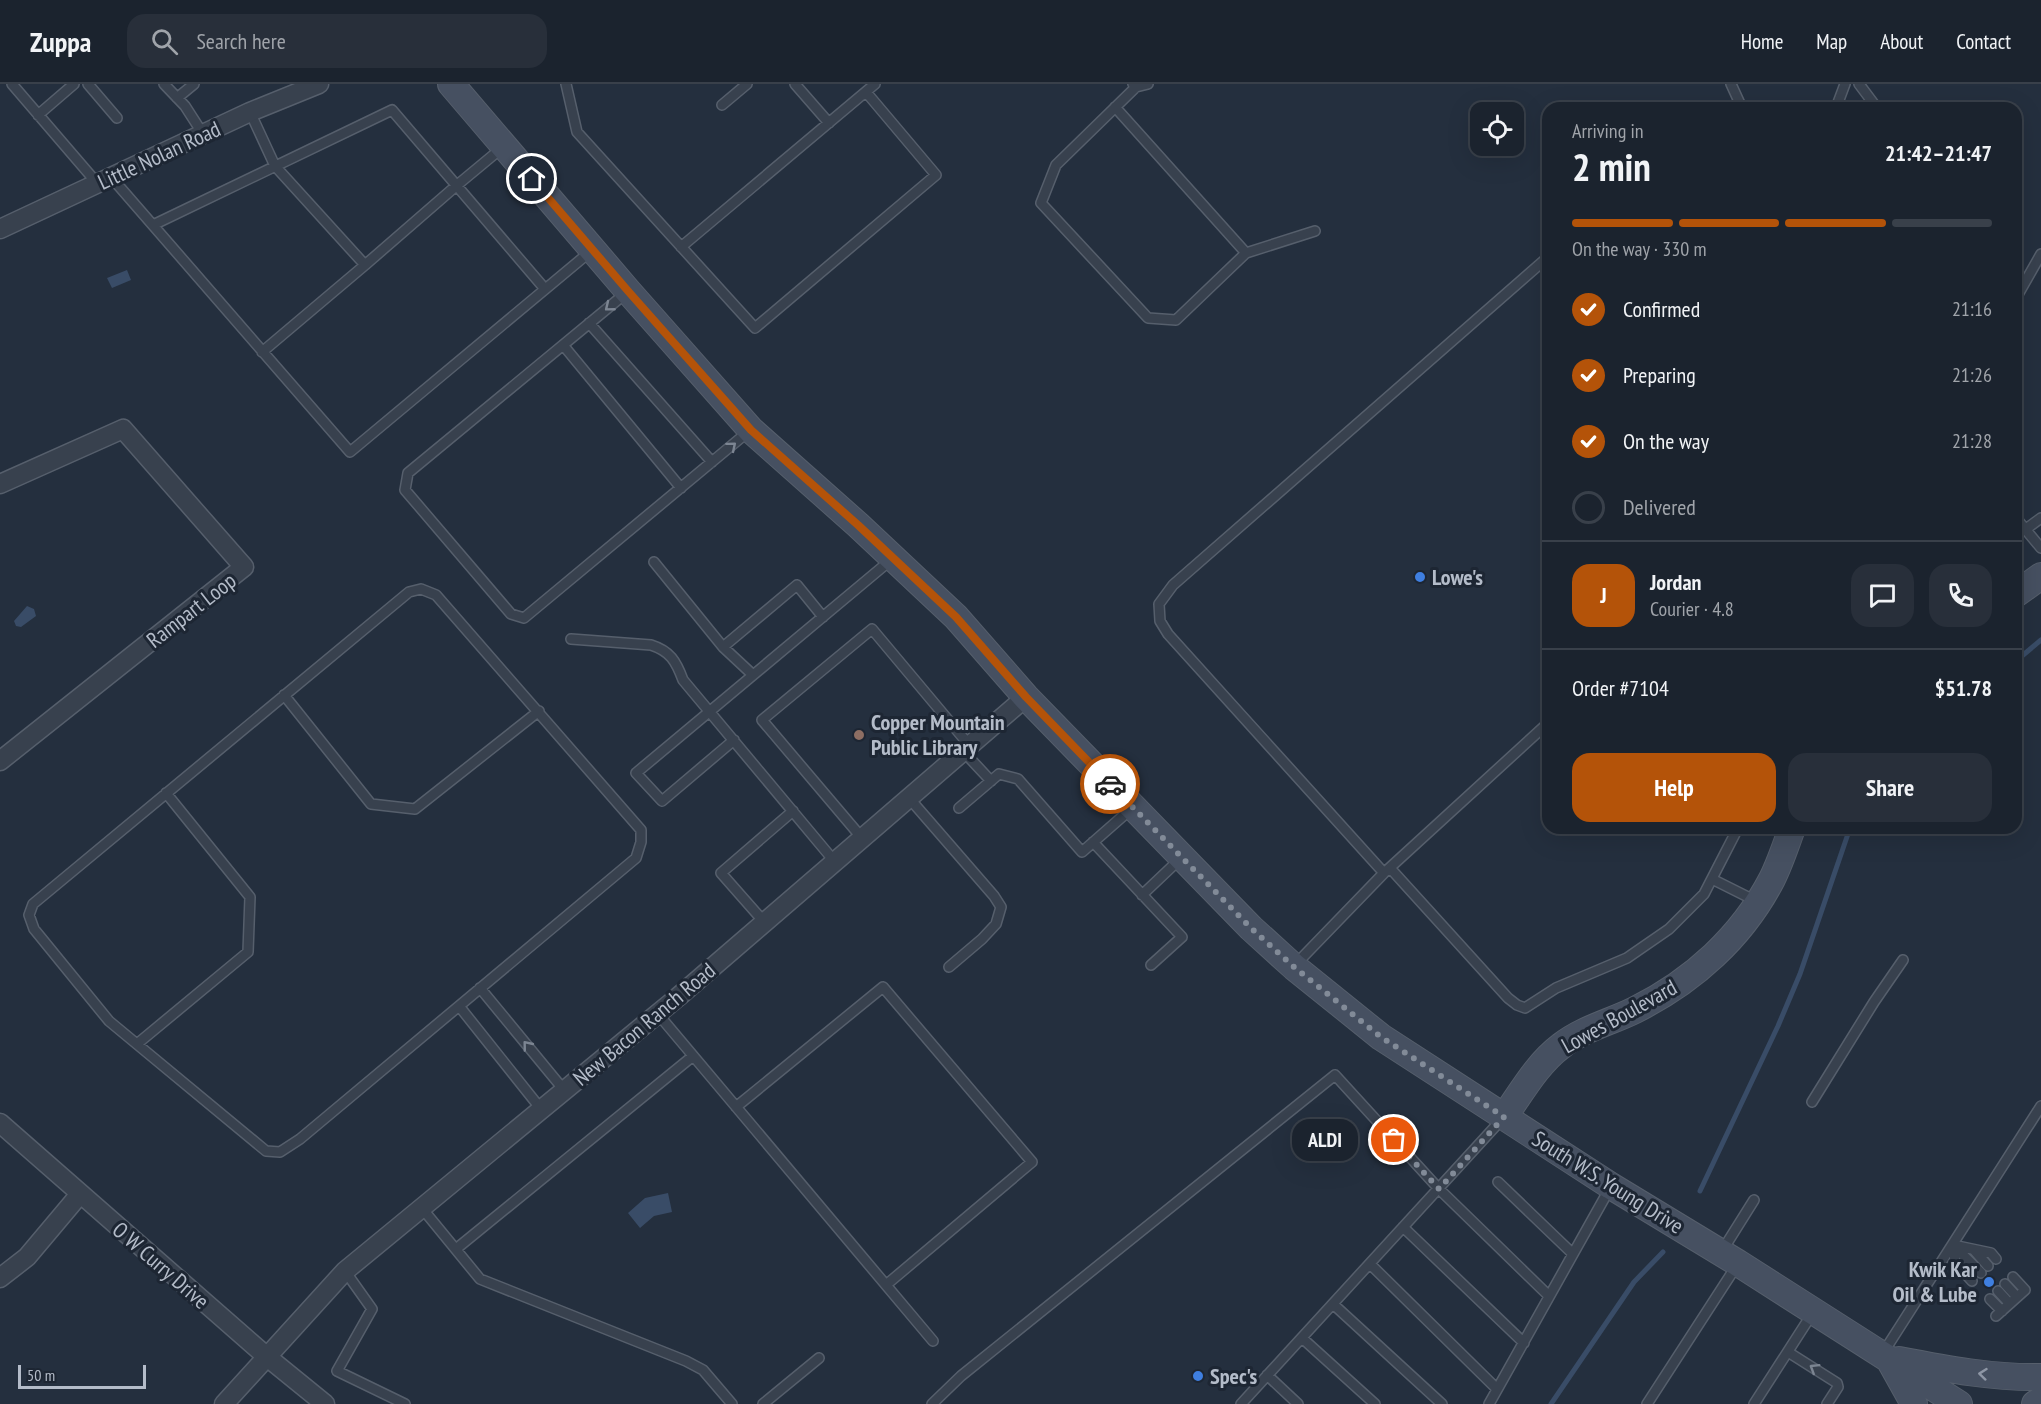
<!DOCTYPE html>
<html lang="en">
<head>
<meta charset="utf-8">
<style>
  body { margin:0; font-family:"PT Sans Narrow",sans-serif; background:#282f3a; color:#f1f3f6; height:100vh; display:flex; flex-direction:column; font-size:22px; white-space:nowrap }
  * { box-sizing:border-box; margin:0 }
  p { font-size:20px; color:#a0a4aa }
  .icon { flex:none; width:33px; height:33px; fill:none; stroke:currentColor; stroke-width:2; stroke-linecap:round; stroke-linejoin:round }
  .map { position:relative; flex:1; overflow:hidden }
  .panel { position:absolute; left:1542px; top:18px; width:480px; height:732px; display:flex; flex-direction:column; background:#1b232e; border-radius:18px; box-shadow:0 6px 24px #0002,0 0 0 2px #39404a }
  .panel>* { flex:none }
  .controls { position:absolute; left:1470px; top:18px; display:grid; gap:12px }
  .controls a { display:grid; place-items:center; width:54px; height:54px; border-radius:12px; background:#1b232e; box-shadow:0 6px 24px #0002,0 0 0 2px #39404a; font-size:30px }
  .scale { position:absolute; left:18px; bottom:15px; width:128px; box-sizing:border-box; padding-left:6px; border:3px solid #b4bcc9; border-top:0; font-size:16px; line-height:21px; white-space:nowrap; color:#b4bcc9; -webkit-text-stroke:4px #1d2633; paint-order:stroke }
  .pin { position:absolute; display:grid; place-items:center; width:51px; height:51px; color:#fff; margin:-26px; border:3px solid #fff; border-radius:50%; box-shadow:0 2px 6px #0007 }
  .courier { position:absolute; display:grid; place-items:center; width:60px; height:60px; margin:-30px; border:4px solid #b45309; border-radius:50%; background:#fff; color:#222; box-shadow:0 2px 8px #0007 }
  .bubble { position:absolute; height:42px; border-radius:18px; background:#1b232e; box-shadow:0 6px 24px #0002,0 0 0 2px #39404a; font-size:20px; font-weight:600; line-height:42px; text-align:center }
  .headline em { font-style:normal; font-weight:600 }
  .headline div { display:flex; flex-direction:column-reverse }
  .headline { display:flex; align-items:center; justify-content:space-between; height:102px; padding:0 30px }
  h1 { font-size:39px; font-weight:600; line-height:45px }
  .bar { display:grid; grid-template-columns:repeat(4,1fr); gap:9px 6px; align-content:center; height:72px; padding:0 30px }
  .bar i { height:8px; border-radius:4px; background:#39404a }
  .bar .current { background:#b45309 }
  .bar p { grid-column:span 4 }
  .line { display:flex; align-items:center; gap:15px; padding:0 30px; border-top:2px solid #39404a }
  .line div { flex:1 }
  .round { display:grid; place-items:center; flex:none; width:63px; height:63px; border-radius:18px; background:#282f3a }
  ol { padding:0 30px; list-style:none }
  li { display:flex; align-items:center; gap:18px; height:66px }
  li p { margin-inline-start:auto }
  li .icon { padding:6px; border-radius:50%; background:#b45309; color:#fff; stroke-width:4 }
  li:last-child { color:#a0a4aa }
  li i { width:33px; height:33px; border:3px solid #39404a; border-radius:50% }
  .button { display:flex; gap:12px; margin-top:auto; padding:12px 30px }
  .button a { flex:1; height:69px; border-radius:18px; background:#b45309; color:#fff; font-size:24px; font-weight:600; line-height:69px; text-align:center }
  .button a+a { background:#282f3a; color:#f1f3f6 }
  header { display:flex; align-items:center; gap:36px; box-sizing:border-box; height:84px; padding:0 30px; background:#1b232e; border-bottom:2px solid #39404a }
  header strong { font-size:28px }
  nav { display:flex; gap:33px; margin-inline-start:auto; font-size:21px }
  .search { width:420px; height:54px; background:#282f3a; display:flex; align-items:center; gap:15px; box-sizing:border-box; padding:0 21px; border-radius:18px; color:#a0a4aa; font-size:22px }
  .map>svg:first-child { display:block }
  .water { fill:#394c67 }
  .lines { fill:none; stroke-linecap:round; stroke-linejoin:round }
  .stream { stroke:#394c67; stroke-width:5 }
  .lane-casing { stroke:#565f6c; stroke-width:12 }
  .street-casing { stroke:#565f6c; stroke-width:21 }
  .secondary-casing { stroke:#565f6c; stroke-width:28 }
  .lane { stroke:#38414e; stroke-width:9 }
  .street { stroke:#38414e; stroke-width:18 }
  .secondary { stroke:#465061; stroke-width:26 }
  .oneway { stroke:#7c8592 }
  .oneway2 { stroke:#8e96a5 }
  .done { stroke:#828b98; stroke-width:6; stroke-dasharray:0 10.8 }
  .route { stroke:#b45309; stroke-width:8 }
  .shop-dot { fill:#3f7fe0; stroke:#1d2633; stroke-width:2 }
  .education-dot { fill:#8d6e63; stroke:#1d2633; stroke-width:2 }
  .labels { text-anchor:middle; stroke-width:6; stroke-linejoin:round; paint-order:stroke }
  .street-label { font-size:22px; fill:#b4bcc9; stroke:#1d2633 }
  .poi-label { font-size:22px; font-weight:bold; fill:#b4bcc9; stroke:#1d2633; text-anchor:start }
</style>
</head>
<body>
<header>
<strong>Zuppa</strong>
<div class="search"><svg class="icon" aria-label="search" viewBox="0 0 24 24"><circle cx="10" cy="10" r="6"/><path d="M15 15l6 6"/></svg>Search here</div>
<nav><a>Home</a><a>Map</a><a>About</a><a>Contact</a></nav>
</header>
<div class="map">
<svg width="2041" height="1320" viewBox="0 0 2041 1320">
  <rect width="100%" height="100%" fill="#242f3e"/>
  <path class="water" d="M127,186L131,196L112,204L107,194Z
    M27,522L34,525L36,532L21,543L16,542L14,537Z
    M668,1109L672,1128L654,1132L640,1144L628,1129L645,1114Z"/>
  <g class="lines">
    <path class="stream" d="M2016,577L2041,556
      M1700,1107L1778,942L1800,890L1850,744
      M1551,1320L1634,1198L1663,1168"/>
    <g class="lane-casing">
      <path id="lane" d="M12,0L97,99
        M88,0L117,34
        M164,0L185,22L203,50
        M566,0L577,48L755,244L936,91L866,8
        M795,0L829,39
        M1133,0L1136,3L1056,81L1041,119L1148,234L1176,236L1246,169L1315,147
        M1731,0L1742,24
        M1859,0L1877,24
        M1136,3L1148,0
        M177,14L194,0
        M722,21L747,0
        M1115,23L1246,169
        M1836,24L1845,0
        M250,28L275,82L365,181L456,102L503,63
        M38,31L74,0
        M111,93L350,368L591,167
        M153,141L392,26L545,205
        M681,163L875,0
        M626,209L408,389L405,406L511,530L524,534L749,347
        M2016,214L2041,170
        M589,239L712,378
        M563,261L681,404
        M262,268L365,181
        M2016,434L2041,464
        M2026,445L2041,434
        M654,478L723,563L753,591
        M421,505L436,511L641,746V758L636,774L300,1055L280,1068L266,1067L109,937L34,845L29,831L33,820L409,508Z
        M571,555L651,561C670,567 676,577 683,596L835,778
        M723,563L797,501L823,533
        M284,611L371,720L415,725L539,627
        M734,656L662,717L636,689L892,475
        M963,667L991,697
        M909,714L994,812L1001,823L996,840L982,855L949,883
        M959,724L999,690L1018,695L1082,768L1131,725
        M862,754L762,636L872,545L970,662
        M1093,758L1182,853L1151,881
        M1390,784L1508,914L1517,921L1525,924L1556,904L1627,874L1669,845L1704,810L1738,744
        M1384,789L1168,550L1160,537L1159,520L1173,501L1548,173
        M1712,795L1756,817
        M1142,811L1180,775
        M765,839L721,789L793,727
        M1295,881L1384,789L1548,639
        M480,904L564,1006
        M459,922L541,1025
        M658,930L933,1257
        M137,960L248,868L250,813L166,709
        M1812,1018L1874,918L1903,876
        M736,1023L883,903L1032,1078L886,1201
        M1498,1098L1573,1170
        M421,1123L480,1195L686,1277L703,1286L732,1320
        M1403,1143L1524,1259
        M1953,1161L1991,1169L1996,1175
        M1953,1161L1955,1178L1972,1197
        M1953,1161L1981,1189
        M456,1165L693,972
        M1974,1166L1988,1182
        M1722,1167L1754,1116
        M1370,1180L1497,1305
        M345,1187L372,1225L337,1287L405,1320
        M2005,1200L2017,1213
        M1998,1207L2009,1219
        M1990,1215L2002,1227
        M1333,1220L1442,1320
        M1996,1232L2025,1206L2013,1193
        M1302,1254L1375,1320
        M1788,1268L1837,1299L1838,1303L1827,1320
        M1883,1269L2041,1022
        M1267,1291L1298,1320
        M763,1320L819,1274
        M932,1320L961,1292L1335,991L1439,1105L1549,1212
        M1241,1320L1503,1034
        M1489,1320L1610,1104
        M1647,1320L1737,1181
        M1754,1320L1810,1233"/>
    </g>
    <g class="street-casing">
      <path id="street" d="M0,145L250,28L319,0
        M0,400L123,345L244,483L0,677
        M0,1039L266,1272L325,1320
        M0,1194L27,1173L80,1110
        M224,1320L345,1187L678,913L1026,613"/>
    </g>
    <g class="secondary-casing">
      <path id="secondary" d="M451,0L628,207L751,346L858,441L956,533L1026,613L1251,844L1294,883L1381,953L1611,1102L1738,1179L1959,1320
        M2016,510L2041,492
        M1504,1033C1521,1009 1537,980 1561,962C1582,945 1611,938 1635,926C1693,897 1742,853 1772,795C1780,779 1786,761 1792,744
        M1899,1276C1946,1285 1993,1294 2041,1293
        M1891,1279L1914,1320
        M2035,1320L2041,1316"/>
    </g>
    <use href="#lane" class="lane"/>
    <use href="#street" class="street"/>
    <use href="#secondary" class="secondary"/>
  </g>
  <defs><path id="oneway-chevron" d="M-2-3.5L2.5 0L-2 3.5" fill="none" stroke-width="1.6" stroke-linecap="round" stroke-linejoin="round" transform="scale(1.5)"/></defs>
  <g class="oneway">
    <use href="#oneway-chevron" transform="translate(609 223) rotate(141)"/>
    <use href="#oneway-chevron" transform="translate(732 362) rotate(-40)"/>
    <use href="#oneway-chevron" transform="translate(527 961) rotate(-129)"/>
    <use href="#oneway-chevron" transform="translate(1814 1284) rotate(-148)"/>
  </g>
  <use class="oneway2" href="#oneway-chevron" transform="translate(1983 1290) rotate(-174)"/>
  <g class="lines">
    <path class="done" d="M1110,700L1251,844L1294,883L1381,953L1504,1033L1439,1105L1394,1056"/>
    <path class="route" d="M532,95L628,207L751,346L858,441L956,533L1026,613L1110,700"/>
  </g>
  <g class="shop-dot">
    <circle cx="1420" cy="493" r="6"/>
    <circle cx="1989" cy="1198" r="6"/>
    <circle cx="1198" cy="1292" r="6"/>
  </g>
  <circle class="education-dot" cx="859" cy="651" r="6"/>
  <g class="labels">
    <g class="street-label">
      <text transform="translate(159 71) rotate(-25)" y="8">Little Nolan Road</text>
      <text transform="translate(191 526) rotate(-38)" y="8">Rampart Loop</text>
      <text transform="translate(1619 932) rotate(-29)" y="8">Lowes Boulevard</text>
      <text transform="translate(644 940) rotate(-40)" y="8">New Bacon Ranch Road</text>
      <text transform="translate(1608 1098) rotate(32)" y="8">South W.S. Young Drive</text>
      <text transform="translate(161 1181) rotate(41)" y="8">O W Curry Drive</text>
    </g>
    <g class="poi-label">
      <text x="1432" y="501">Lowe's</text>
      <text x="871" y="646">Copper Mountain<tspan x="871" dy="25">Public Library</tspan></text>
      <text x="1977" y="1193" text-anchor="end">Kwik Kar<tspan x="1977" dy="25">Oil &amp; Lube</tspan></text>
      <text x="1210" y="1300">Spec's</text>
    </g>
  </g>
</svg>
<div class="controls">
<a><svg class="icon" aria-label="locate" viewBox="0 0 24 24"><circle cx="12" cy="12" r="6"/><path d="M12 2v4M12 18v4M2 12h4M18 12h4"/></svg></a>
</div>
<div class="scale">50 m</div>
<div class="pin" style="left:1394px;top:1056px;background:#ea580c"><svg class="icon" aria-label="bag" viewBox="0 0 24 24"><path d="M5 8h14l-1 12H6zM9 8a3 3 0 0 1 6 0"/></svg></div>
<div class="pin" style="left:532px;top:95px;background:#1f2937"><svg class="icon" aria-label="home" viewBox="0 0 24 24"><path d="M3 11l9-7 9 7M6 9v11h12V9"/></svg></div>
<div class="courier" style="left:1110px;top:700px"><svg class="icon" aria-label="car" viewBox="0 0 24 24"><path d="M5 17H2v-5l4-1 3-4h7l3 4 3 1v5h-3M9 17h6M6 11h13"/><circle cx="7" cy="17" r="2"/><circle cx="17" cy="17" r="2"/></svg></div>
<div class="bubble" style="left:1292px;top:1035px;width:66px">ALDI</div>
<section class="panel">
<div class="headline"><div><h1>2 min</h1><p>Arriving in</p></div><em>21:42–21:47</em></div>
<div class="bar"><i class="current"></i><i class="current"></i><i class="current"></i><i></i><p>On the way · 330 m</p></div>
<ol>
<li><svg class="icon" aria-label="check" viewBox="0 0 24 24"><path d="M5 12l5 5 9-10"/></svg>Confirmed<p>21:16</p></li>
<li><svg class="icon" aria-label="check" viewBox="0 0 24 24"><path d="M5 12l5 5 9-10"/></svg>Preparing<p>21:26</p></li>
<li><svg class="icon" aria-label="check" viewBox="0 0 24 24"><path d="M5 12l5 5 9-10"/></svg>On the way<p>21:28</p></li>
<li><i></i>Delivered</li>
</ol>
<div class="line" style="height:108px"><b class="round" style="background:#b45309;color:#fff">J</b><div><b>Jordan</b><p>Courier · 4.8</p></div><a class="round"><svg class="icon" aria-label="chat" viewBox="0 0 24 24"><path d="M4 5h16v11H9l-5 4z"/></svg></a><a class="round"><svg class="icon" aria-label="phone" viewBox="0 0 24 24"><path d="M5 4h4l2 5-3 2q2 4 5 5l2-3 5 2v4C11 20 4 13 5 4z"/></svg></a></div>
<div class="line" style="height:78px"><div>Order #7104</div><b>$51.78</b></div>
<div class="button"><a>Help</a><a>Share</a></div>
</section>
</div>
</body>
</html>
